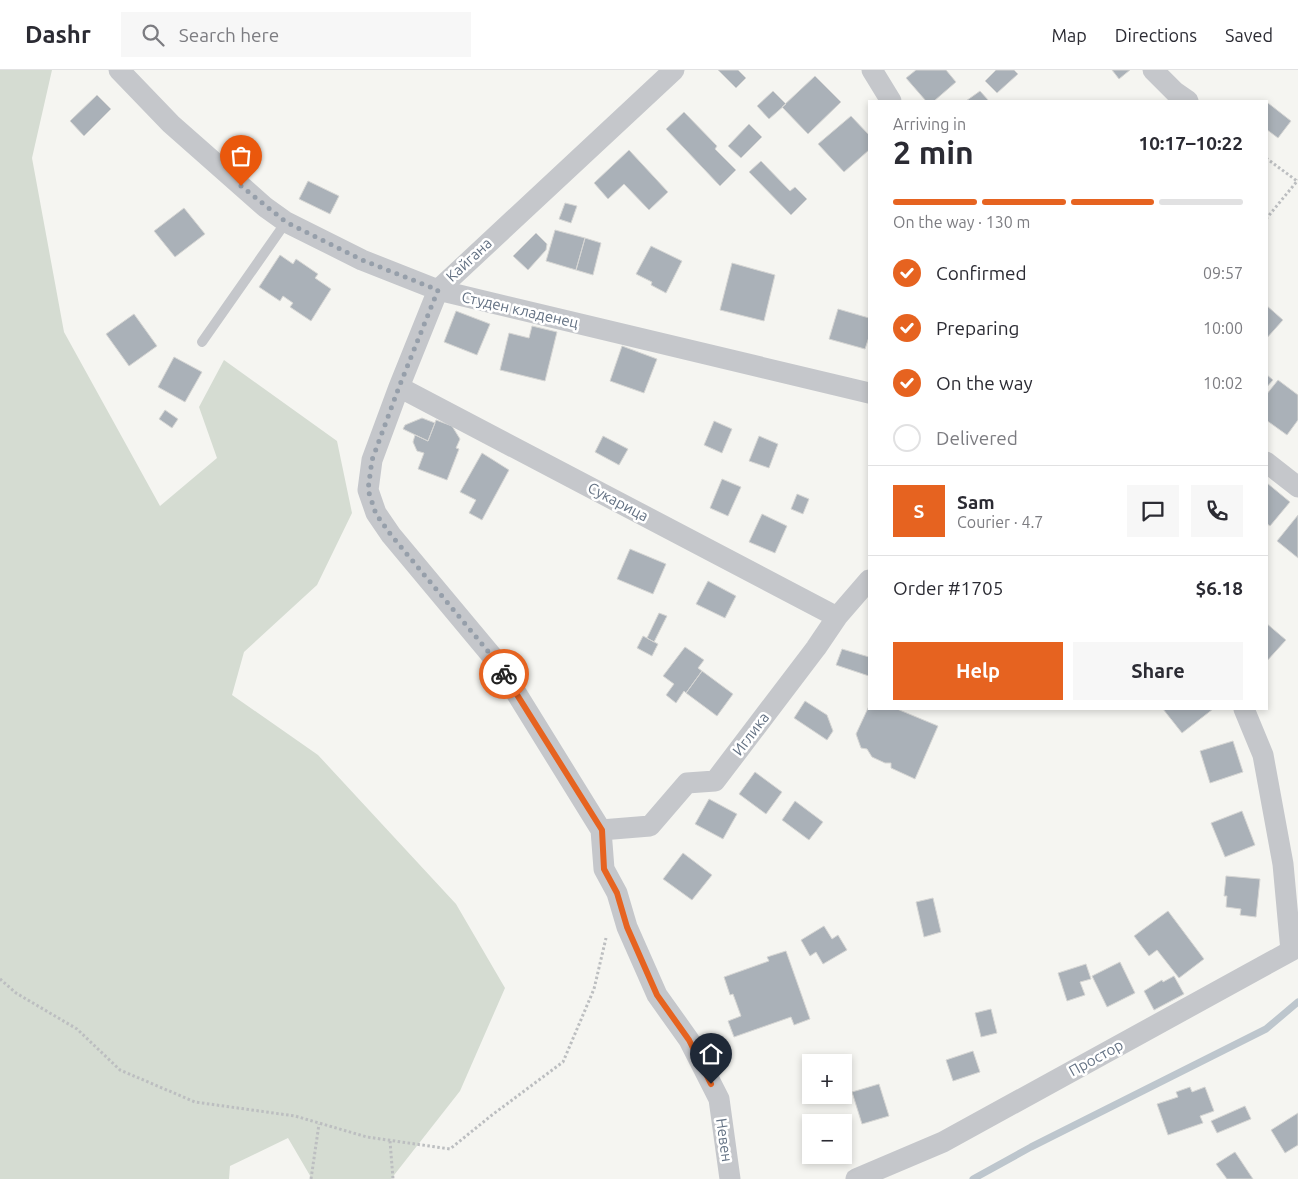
<!DOCTYPE html>
<html lang="en">
<head>
<meta charset="utf-8">
<style>
  body { margin:0; font-family:Ubuntu,sans-serif; background:#f7f7f7; color:#2b2b33; height:100vh; display:flex; flex-direction:column; font-size:19px; white-space:nowrap }
  * { box-sizing:border-box; margin:0 }
  p { font-size:16px; color:#7c7c81 }
  .icon { flex:none; width:28px; height:28px; fill:none; stroke:currentColor; stroke-width:2; stroke-linecap:round; stroke-linejoin:round }
  .map { position:relative; flex:1; overflow:hidden }
  .panel { position:absolute; left:868px; top:30px; width:400px; height:610px; display:flex; flex-direction:column; background:#fff; border-radius:0px; box-shadow:0 2px 8px #0003 }
  .panel>* { flex:none }
  .controls { position:absolute; left:802px; top:984px; display:grid; gap:10px }
  .controls a { display:grid; place-items:center; width:50px; height:50px; border-radius:0px; background:#fff; box-shadow:0 2px 8px #0003; font-size:25px }
  .pin { position:absolute; display:grid; place-items:center; width:42px; height:42px; color:#fff; margin:-51px -21px; border-radius:50% 50% 50% 0; rotate:-45deg; box-shadow:0 0 5px #0007 }
  .pin .icon { rotate:45deg }
  .courier { position:absolute; display:grid; place-items:center; width:50px; height:50px; margin:-25px; border:4px solid #e66320; border-radius:50%; background:#fff; color:#222; box-shadow:0 1px 6px #0007 }
  .summary em { font-style:normal; font-weight:700 }
  .summary div { display:flex; flex-direction:column-reverse }
  .summary { display:flex; align-items:center; justify-content:space-between; height:85px; padding:0 25px }
  h1 { font-size:32px; font-weight:700; line-height:38px }
  .bar { display:grid; grid-template-columns:repeat(4,1fr); gap:8px 5px; align-content:center; height:60px; padding:0 25px }
  .bar i { height:6px; border-radius:4px; background:#e1e1e2 }
  .bar .selected { background:#e66320 }
  .bar p { grid-column:span 4 }
  .line { display:flex; align-items:center; gap:12px; padding:0 25px; border-top:1px solid #e1e1e2 }
  .line div { flex:1 }
  .round { display:grid; place-items:center; flex:none; width:52px; height:52px; border-radius:0px; background:#f7f7f7 }
  ol { padding:0 25px; list-style:none }
  li { display:flex; align-items:center; gap:15px; height:55px }
  li p { margin-inline-start:auto }
  li .icon { padding:5px; border-radius:50%; background:#e66320; color:#fff; stroke-width:4 }
  li:last-child { color:#7c7c81 }
  li i { width:28px; height:28px; border:2px solid #e1e1e2; border-radius:50% }
  .action { display:flex; gap:10px; margin-top:auto; padding:10px 25px }
  .action a { flex:1; height:58px; border-radius:0px; background:#e66320; color:#fff; font-size:20px; font-weight:700; line-height:58px; text-align:center }
  .action a+a { background:#f7f7f7; color:#2b2b33 }
  header { display:flex; align-items:center; gap:30px; box-sizing:border-box; height:70px; padding:0 25px; background:#fff; border-bottom:1px solid #e1e1e2 }
  header strong { font-size:24px }
  nav { display:flex; gap:28px; margin-inline-start:auto; font-size:18px }
  .search { width:350px; height:45px; background:#f7f7f7; display:flex; align-items:center; gap:12px; box-sizing:border-box; padding:0 18px; border-radius:0px; color:#7c7c81; font-size:19px }
  .map>svg:first-child { display:block }
  .green { fill:#d5dcd2 }
  .lines { fill:none; stroke-linecap:round; stroke-linejoin:round }
  .stream { stroke:#bdc6cd; stroke-width:7 }
  .building { fill:#aab1b8; stroke:#d6d6d4 }
  .path { stroke:#bcbec0; stroke-width:3; stroke-dasharray:2.5 2.5; stroke-linecap:butt }
  .service { stroke:#c5c7cb; stroke-width:10 }
  .minor { stroke:#c5c7cb; stroke-width:21 }
  .done { stroke:#969faa; stroke-width:5; stroke-dasharray:0 9 }
  .route { stroke:#e66320; stroke-width:6 }
  .labels { text-anchor:middle; stroke-width:5; stroke-linejoin:round; paint-order:stroke }
  .street-label { font-size:15px; fill:#637183; stroke:#fff }
</style>
</head>
<body>
<header>
<strong>Dashr</strong>
<div class="search"><svg class="icon" aria-label="search" viewBox="0 0 24 24"><circle cx="10" cy="10" r="6"/><path d="M15 15l6 6"/></svg>Search here</div>
<nav><a>Map</a><a>Directions</a><a>Saved</a></nav>
</header>
<div class="map">
<svg width="1298" height="1109" viewBox="0 0 1298 1109">
  <rect width="100%" height="100%" fill="#f5f5f1"/>
  <path class="green" d="M0,0H52L32,88L64,262L160,436L217,388L199,337L224,290L337,371L352,443L317,515L244,582L232,625L318,685L456,834L505,918L460,1021L391,1109H312L288,1068L230,1096L229,1109H0Z"/>
  <g class="lines">
    <path class="stream" d="M973,1109L1031,1077L1266,959L1298,932"/>
  </g>
  <path class="building" d="M718,0H738L746,8L736,18Z
    M916,0H946L956,12L934,31H926L906,8Z
    M996,0H1014L1018,4L997,23L985,11Z
    M1112,0H1130L1119,9Z
    M815,6L841,32L808,64L782,37Z
    M773,21L786,34L769,49L757,36Z
    M980,21L989,31H966Z
    M97,25L111,39L84,66L70,51Z
    M1268,33L1291,51L1278,68L1266,59V36Z
    M684,42L717,76L715,79L736,100L720,116L666,59Z
    M851,46L869,65V80L844,102L818,74Z
    M749,54L762,67L741,88L728,76Z
    M629,80L668,122L649,140L624,114L608,129L594,113Z
    M761,91L790,121L795,117L807,129L791,145L749,102Z
    M308,111L339,126L330,144L299,129Z
    M565,133L577,136L571,153L559,149Z
    M184,138L205,164L175,187L154,161Z
    M555,160L585,168L576,200L546,191Z
    M536,163L547,174L546,180L528,200L513,186Z
    M585,168L601,173L593,205L576,200Z
    M651,176L682,191L666,223L651,215L652,212L636,204Z
    M280,185L293,194L296,189L318,204L315,208L331,219L311,251L290,237L293,233L283,226L280,231L259,217Z
    M732,193L775,205L764,251L720,240Z
    M1266,235L1283,250L1266,269Z
    M838,239L869,248V267L865,279L829,269Z
    M456,241L490,254L477,285L444,272Z
    M134,244L157,276L129,296L106,264Z
    M532,256L557,262L545,311L500,300L509,263L529,268Z
    M622,276L657,289L644,323L610,311Z
    M174,287L202,302L185,332L158,317Z
    M1266,304L1273,310L1266,318Z
    M1278,310L1298,325V350L1287,365L1266,350V325Z
    M165,340L178,349L172,358L159,349Z
    M422,348L435,353L428,371L403,359L405,355Z
    M436,350L452,356L460,369L456,378L459,379L447,410L418,399L424,383L417,381L413,372L415,365L428,371Z
    M714,351L732,359L722,383L704,375Z
    M603,366L628,379L619,395L595,382Z
    M759,366L778,374L769,398L749,391Z
    M482,383L509,400L482,450L469,443L476,430L460,422Z
    M722,409L741,417L728,446L710,438Z
    M1267,413L1290,432L1270,456L1266,453Z
    M797,424L809,429L803,444L791,439Z
    M762,444L787,456L775,483L749,472Z
    M1298,445V488L1277,471Z
    M630,479L666,494L653,524L617,509Z
    M708,511L736,526L725,548L696,534Z
    M659,543L667,546L654,572L647,568Z
    M1266,553L1286,570L1266,592Z
    M643,566L658,574L652,586L637,578Z
    M685,577L704,590L698,598L702,601L686,623L684,621L676,633L666,625L674,614L663,606Z
    M842,579L869,587V606L836,595Z
    M702,601L733,624L717,646L686,623Z
    M805,631L827,645L833,661L827,670L794,648Z
    M869,636V639H897L938,656L915,709L891,698V693H885L872,687L867,679L861,678L856,664Z
    M1163,639H1213L1182,663Z
    M1233,671L1243,702L1210,713L1200,681Z
    M755,702L782,722L766,744L739,724Z
    M709,729L737,744L723,769L695,754Z
    M795,731L823,752L809,770L782,750Z
    M1242,741L1255,775L1225,787L1211,753Z
    M683,783L712,805L692,830L663,809Z
    M1226,806L1260,809L1256,847L1240,845L1241,839L1226,837L1227,826H1224Z
    M933,828L941,862L924,867L916,832Z
    M1168,841L1204,889L1179,908L1157,880L1149,886L1134,866Z
    M824,856L832,869L838,865L847,880L823,894L816,882L810,886L801,870Z
    M786,881L810,949L794,955L791,947L734,967L728,951L741,946L733,924L730,925L724,907L769,891L767,887Z
    M1120,892L1135,923L1107,937L1092,906Z
    M1086,894L1091,909L1080,912L1085,925L1067,931L1058,903Z
    M1174,906L1184,924L1154,940L1144,921L1162,910L1163,912Z
    M991,939L997,963L981,967L975,943Z
    M973,981L980,1002L953,1011L946,990Z
    M879,1014L889,1046L862,1054L852,1022Z
    M1190,1017L1192,1022L1205,1017L1214,1041L1200,1046L1203,1053L1168,1065L1157,1034L1178,1027L1176,1022Z
    M1245,1036L1251,1049L1217,1063L1211,1051Z
    M1298,1043V1075L1285,1083L1271,1060Z
    M1235,1082L1253,1109H1227L1216,1094Z"/>
  <g class="lines">
    <path class="path" d="M1266,88L1297,111
      M1266,149L1298,110
      M0,909L16,923L77,959L120,1000L195,1032L295,1046L367,1067L450,1079L492,1045L563,992L594,919L606,868
      M390,1071L393,1109
      M311,1109L319,1054"/>
    <path class="service" d="M202,272L286,152"/>
    <path class="minor" d="M119,0L171,54L265,137L286,152L362,190L438,220L869,323
      M674,0L438,220L399,317L372,390L368,420L376,443L391,465L497,592L601,760L604,799L617,823L627,857L657,925L689,970L719,1029L730,1109
      M872,0L891,31
      M1153,0L1175,22L1188,31
      M399,317L837,547
      M1266,392L1298,417
      M1244,639L1263,685L1283,794L1291,881
      M601,760L650,756L687,713L715,711L816,578L837,547L869,510
      M856,1109L943,1072L1298,877"/>
  </g>
  <g class="lines">
    <path class="done" d="M241,116L286,152L362,190L438,220L399,317L372,390L368,420L376,444L391,465L497,592L504,604"/>
    <path class="route" d="M504,604L602,760L604,799L617,823L627,857L657,925L689,970L711,1014"/>
  </g>
  <g class="labels">
    <g class="street-label">
      <text transform="translate(469 190) rotate(-43)" y="5">Кайгана</text>
      <text transform="translate(520 240) rotate(13)" y="5">Студен кладенец</text>
      <text transform="translate(618 432) rotate(28)" y="5">Сукарица</text>
      <text transform="translate(751 664) rotate(-53)" y="5">Иглика</text>
      <text transform="translate(1096 988) rotate(-29)" y="5">Простор</text>
      <text transform="translate(724 1070) rotate(82)" y="5">Невен</text>
    </g>
  </g>
</svg>
<div class="controls">
<a>+</a>
<a>−</a>
</div>
<div class="pin" style="left:241px;top:116px;background:#ea580c"><svg class="icon" aria-label="bag" viewBox="0 0 24 24"><path d="M5 8h14l-1 12H6zM9 8a3 3 0 0 1 6 0"/></svg></div>
<div class="pin" style="left:711px;top:1014px;background:#1f2937"><svg class="icon" aria-label="home" viewBox="0 0 24 24"><path d="M3 11l9-7 9 7M6 9v11h12V9"/></svg></div>
<div class="courier" style="left:504px;top:604px"><svg class="icon" aria-label="bike" viewBox="0 0 24 24"><circle cx="6" cy="16" r="4"/><circle cx="18" cy="16" r="4"/><path d="M6 16l4-8h5l3 8M10 8l3 8H6M13 5h3"/></svg></div>
<section class="panel">
<div class="summary"><div><h1>2 min</h1><p>Arriving in</p></div><em>10:17–10:22</em></div>
<div class="bar"><i class="selected"></i><i class="selected"></i><i class="selected"></i><i></i><p>On the way · 130 m</p></div>
<ol>
<li><svg class="icon" aria-label="check" viewBox="0 0 24 24"><path d="M5 12l5 5 9-10"/></svg>Confirmed<p>09:57</p></li>
<li><svg class="icon" aria-label="check" viewBox="0 0 24 24"><path d="M5 12l5 5 9-10"/></svg>Preparing<p>10:00</p></li>
<li><svg class="icon" aria-label="check" viewBox="0 0 24 24"><path d="M5 12l5 5 9-10"/></svg>On the way<p>10:02</p></li>
<li><i></i>Delivered</li>
</ol>
<div class="line" style="height:90px"><b class="round" style="background:#e66320;color:#fff">S</b><div><b>Sam</b><p>Courier · 4.7</p></div><a class="round"><svg class="icon" aria-label="chat" viewBox="0 0 24 24"><path d="M4 5h16v11H9l-5 4z"/></svg></a><a class="round"><svg class="icon" aria-label="phone" viewBox="0 0 24 24"><path d="M5 4h4l2 5-3 2q2 4 5 5l2-3 5 2v4C11 20 4 13 5 4z"/></svg></a></div>
<div class="line" style="height:65px"><div>Order #1705</div><b>$6.18</b></div>
<div class="action"><a>Help</a><a>Share</a></div>
</section>
</div>
</body>
</html>
